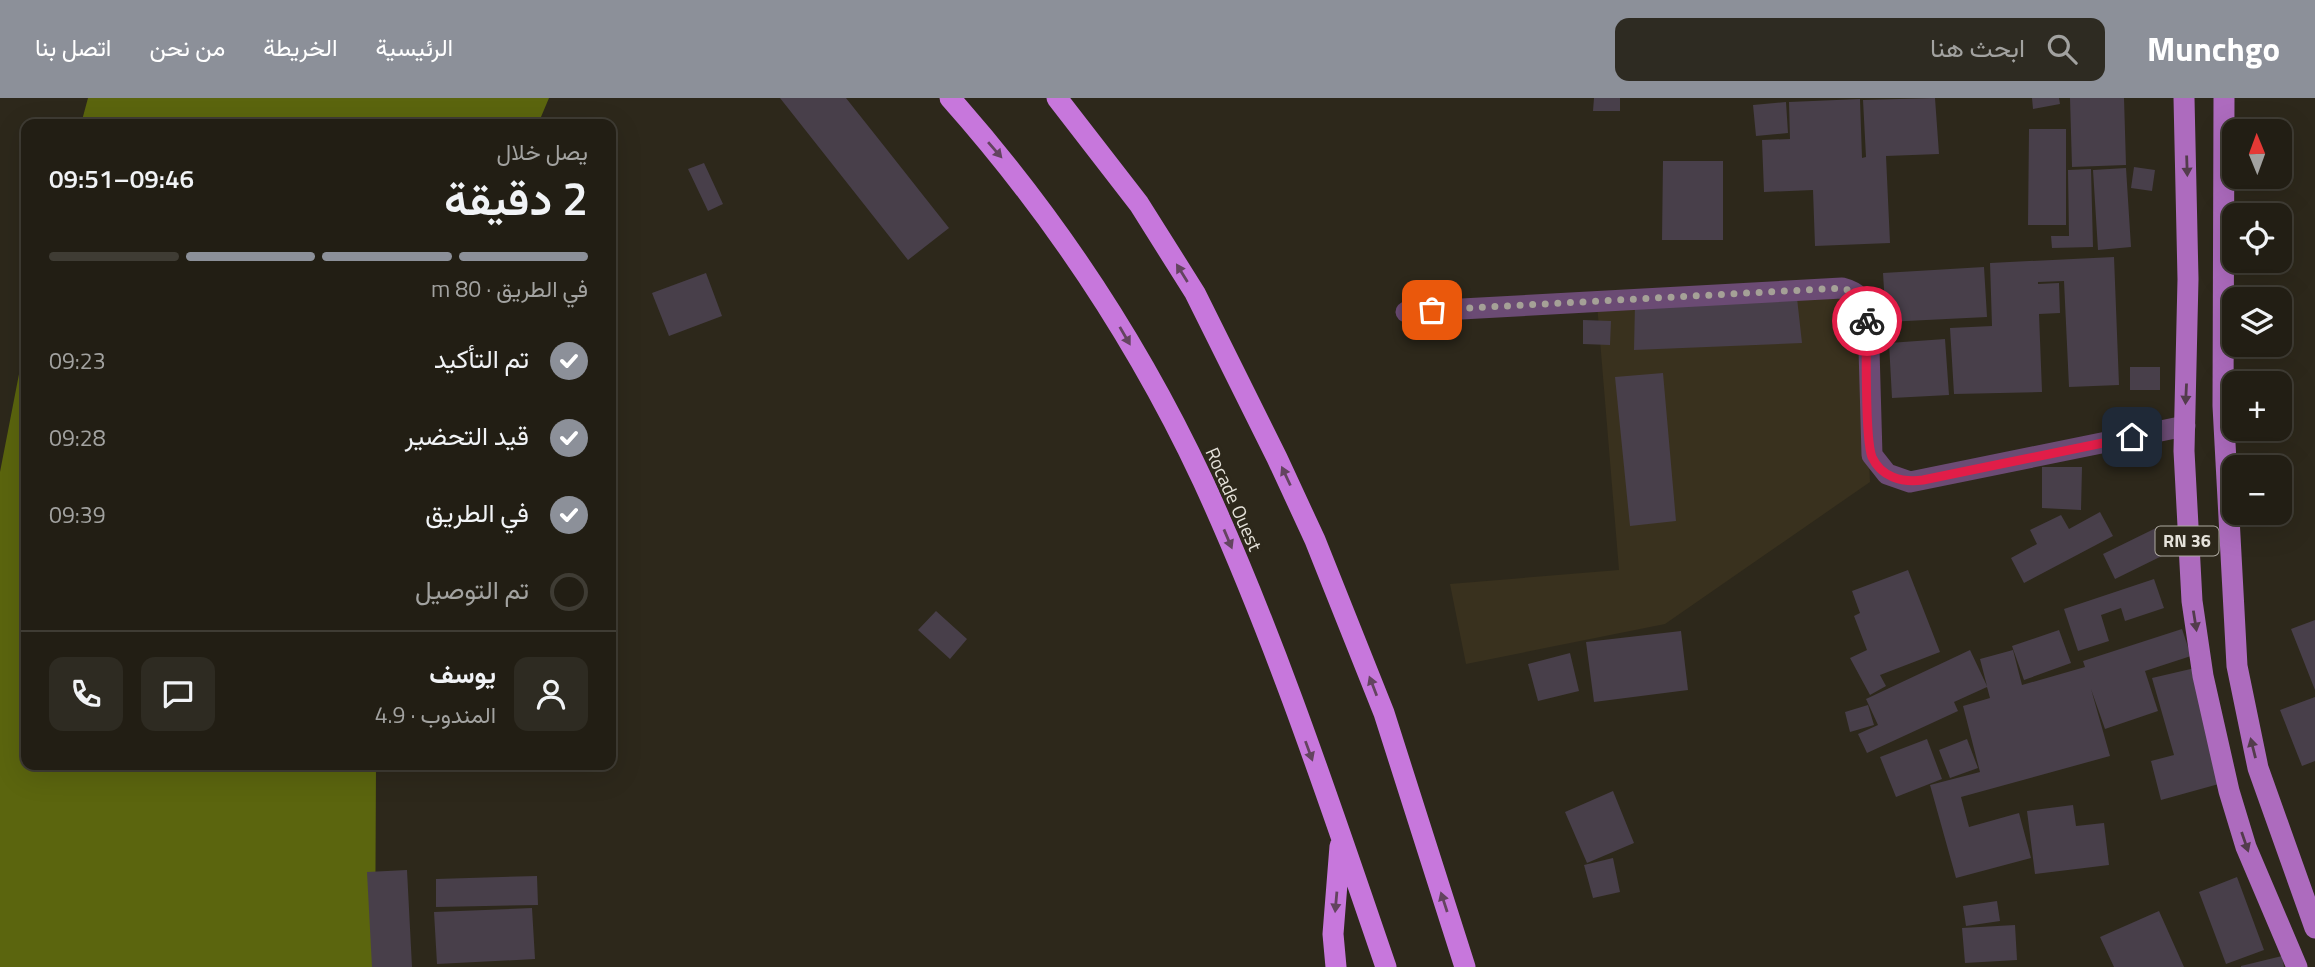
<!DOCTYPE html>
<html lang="ar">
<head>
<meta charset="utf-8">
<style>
  body { margin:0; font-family:"Titillium Web",Vazirmatn,sans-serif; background:#2e2b22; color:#f1f3f6; direction:rtl; height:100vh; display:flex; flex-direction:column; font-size:26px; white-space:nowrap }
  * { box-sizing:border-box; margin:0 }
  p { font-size:23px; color:#a2a2a0 }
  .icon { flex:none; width:38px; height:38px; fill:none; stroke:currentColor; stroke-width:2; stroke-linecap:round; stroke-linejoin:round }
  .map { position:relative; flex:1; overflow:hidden; direction:ltr }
  .sheet { position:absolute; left:21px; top:21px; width:595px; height:651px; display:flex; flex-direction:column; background:#221e14; border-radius:14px; box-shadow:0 7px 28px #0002,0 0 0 2px #3f3c34; direction:rtl }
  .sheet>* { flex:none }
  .needle { width:46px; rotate:359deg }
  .tools { position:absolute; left:2222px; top:21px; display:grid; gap:14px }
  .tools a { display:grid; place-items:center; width:70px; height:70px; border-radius:14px; background:#221e14; box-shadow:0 7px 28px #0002,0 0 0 2px #3f3c34; font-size:35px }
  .pin { position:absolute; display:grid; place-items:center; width:60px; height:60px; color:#fff; margin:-30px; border-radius:14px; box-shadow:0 4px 10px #0006 }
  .courier { position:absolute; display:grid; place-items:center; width:70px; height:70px; margin:-35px; border:5px solid #e11d48; border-radius:50%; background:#fff; color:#222; box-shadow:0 2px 9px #0007 }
  .head em { font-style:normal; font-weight:600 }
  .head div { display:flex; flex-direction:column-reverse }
  .head { display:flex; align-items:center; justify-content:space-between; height:119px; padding:0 28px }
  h1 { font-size:46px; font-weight:600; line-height:52px }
  .bar { display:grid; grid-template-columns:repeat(4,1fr); gap:10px 7px; align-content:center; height:84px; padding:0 28px }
  .bar i { height:9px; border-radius:5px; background:#3f3c34 }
  .bar .active { background:#8c9099 }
  .bar p { grid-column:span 4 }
  .line { display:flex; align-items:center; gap:18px; padding:0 28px; border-top:2px solid #3f3c34 }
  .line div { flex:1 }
  .round { display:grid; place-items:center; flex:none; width:74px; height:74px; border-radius:14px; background:#2e2b22 }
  ol { padding:0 28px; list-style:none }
  li { display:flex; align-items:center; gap:21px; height:77px }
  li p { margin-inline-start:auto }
  li .icon { padding:7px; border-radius:50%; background:#8c9099; color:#fff; stroke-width:4 }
  li:last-child { color:#a2a2a0 }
  li i { width:38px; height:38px; border:4px solid #3f3c34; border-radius:50% }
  header { display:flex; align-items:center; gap:42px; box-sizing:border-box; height:98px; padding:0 35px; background:#8c9099; color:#fff }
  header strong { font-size:33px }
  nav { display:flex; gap:38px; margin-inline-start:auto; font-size:24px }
  .search { width:490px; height:63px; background:#2e2b22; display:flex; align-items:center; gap:18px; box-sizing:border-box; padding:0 24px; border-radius:14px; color:#a2a2a0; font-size:26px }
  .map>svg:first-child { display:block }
  .built { fill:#39311e }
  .forest { fill:#5b650e }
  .building { fill:#483f4a }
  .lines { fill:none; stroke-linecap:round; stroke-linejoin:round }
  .street { stroke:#6b4b74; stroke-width:21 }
  .primary { stroke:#ad6bbe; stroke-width:21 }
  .highway { stroke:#c777dc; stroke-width:21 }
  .oneway { fill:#63445f }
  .oneway2 { fill:#533c4c }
  .done { stroke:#a5a197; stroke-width:7; stroke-dasharray:0 12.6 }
  .route { stroke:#e11d48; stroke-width:9 }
  .labels { text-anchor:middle; stroke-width:6; stroke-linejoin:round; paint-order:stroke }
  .shield { fill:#2d281b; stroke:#aeaaa1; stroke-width:2 }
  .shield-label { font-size:18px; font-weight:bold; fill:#e5e2da }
  .street-label { font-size:19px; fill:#e5e2da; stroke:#2d281b }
</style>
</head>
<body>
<header>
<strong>Munchgo</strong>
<div class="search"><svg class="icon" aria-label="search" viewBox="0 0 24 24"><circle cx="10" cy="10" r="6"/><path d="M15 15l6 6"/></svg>ابحث هنا</div>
<nav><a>الرئيسية</a><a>الخريطة</a><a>من نحن</a><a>اتصل بنا</a></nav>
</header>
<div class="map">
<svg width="2315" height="869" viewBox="0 0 2315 869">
  <rect width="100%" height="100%" fill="#2d281b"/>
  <path class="built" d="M1861,195L1870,384L1665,526L1466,566L1450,486L1619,472L1597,206Z"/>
  <path class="forest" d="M88,0H549L538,26H81Z
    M26,240V667H376L375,869H0V374Z"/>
  <path class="building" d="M780,0H846L949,130L908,162Z
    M1594,0H1620V13H1593Z
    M1935,0L1939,56L1886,58L1890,145L1815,148L1813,92L1764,94L1762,42L1790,41L1789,4L1860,1L1862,60L1866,59L1863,2Z
    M2032,0H2059L2060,6L2033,11Z
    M2070,0H2124L2126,67L2072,69Z
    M1786,4L1788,35L1756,38L1753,7Z
    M2029,31H2066V127H2028Z
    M1663,63H1723V142H1662Z
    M704,65L723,106L708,113L688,71Z
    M2134,69L2155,72L2152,93L2131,90Z
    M2126,70L2131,149L2098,152L2093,72Z
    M2091,71L2093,149L2052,150L2051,138H2069L2068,72Z
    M2114,159L2119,287L2069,289L2064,183L2038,184V186L2059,185L2060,215L2039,216L2042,294L1954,296L1950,230L1992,228L1990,165Z
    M1984,169L1987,219L1886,224L1883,175Z
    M706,175L722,218L669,238L652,195Z
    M1797,200L1802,245L1634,252L1635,206Z
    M1583,222L1611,223L1610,247L1583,246Z
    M1945,241L1949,297L1892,300L1889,245Z
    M2130,269H2160V292H2130Z
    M1663,275L1676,423L1630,428L1615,279Z
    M2042,369H2082L2081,412L2042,410Z
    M2100,414L2113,438L2024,485L2011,460L2037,446L2030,432L2061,417L2069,431Z
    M2156,430L2168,455L2115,481L2103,456Z
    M1908,472L1940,554L1880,577L1886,588L1870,597L1850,560L1867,552L1854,518L1860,515L1852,493Z
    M2154,481L2164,510L2125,523L2121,510L2101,517L2109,543L2078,553L2064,511Z
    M936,513L967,541L950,561L918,532Z
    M2315,522V592L2291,531Z
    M2182,531L2191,558L2145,573L2158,613L2105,631L2091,591L2110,658L1961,699L1969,729L2019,715L2031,760L1956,780L1930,687L1980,674L1963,608L1990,600L1987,589L1954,604L1958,613L1867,655L1858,636L1878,627L1866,601L1970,552L1987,588L1980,561L2013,552L2022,587L2085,569L2083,563Z
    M2059,532L2071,565L2024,582L2012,548Z
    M1681,533L1688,592L1594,604L1586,544Z
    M1570,555L1579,593L1538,603L1528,566Z
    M2195,570L2226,684L2161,702L2151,663L2174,657L2152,580Z
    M2315,599V663L2302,668L2280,612Z
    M1868,607L1874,627L1850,634L1845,614Z
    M1927,641L1942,681L1896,699L1880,659Z
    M1967,641L1978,670L1950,680L1939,652Z
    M1613,693L1634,745L1587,765L1565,714Z
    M2073,707L2076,728L2104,725L2109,767L2035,776L2027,713Z
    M1613,760L1620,794L1593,800L1584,767Z
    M407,772L412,869H372L367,774Z
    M537,778L538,807L436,809V781Z
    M2237,779L2264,852L2226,866L2199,794Z
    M1997,803L2000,823L1966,828L1963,808Z
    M532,810L535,861L437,866L434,814Z
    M2159,813L2184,869H2114L2100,839Z
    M2015,827L2017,862L1965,865L1962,830Z
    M2282,858L2284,869H2241V868Z"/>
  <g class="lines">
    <path class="street" d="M1406,214L1842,190C1857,194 1864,201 1868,216L1872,357L1887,376L1910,384L2185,328"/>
    <path class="primary" d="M2184,0L2188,181L2184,353L2192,503L2203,578L2229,693L2246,749L2297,869
      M2224,0L2223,308L2237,568L2258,670L2315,830"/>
    <path class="highway" d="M950,0C1052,115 1138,244 1203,383C1275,540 1330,706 1386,869
      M1057,0L1139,106L1195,195L1277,360L1315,442L1384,615L1465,869
      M1336,869L1333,836L1340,748"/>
  </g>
  <defs><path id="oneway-solid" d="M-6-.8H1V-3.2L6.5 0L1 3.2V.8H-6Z" transform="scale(1.75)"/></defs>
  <g class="oneway">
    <use href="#oneway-solid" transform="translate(995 52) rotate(49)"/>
    <use href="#oneway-solid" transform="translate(1182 175) rotate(-122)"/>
    <use href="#oneway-solid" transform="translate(1125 238) rotate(60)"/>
    <use href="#oneway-solid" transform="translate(1286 378) rotate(-115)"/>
    <use href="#oneway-solid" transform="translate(1228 441) rotate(67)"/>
    <use href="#oneway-solid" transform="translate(1373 588) rotate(-111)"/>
    <use href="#oneway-solid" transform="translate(1309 653) rotate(70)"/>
    <use href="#oneway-solid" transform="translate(1336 804) rotate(95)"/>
    <use href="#oneway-solid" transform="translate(1444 804) rotate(-108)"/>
  </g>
  <g class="oneway2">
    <use href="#oneway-solid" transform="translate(2187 68) rotate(88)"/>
    <use href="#oneway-solid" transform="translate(2186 296) rotate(93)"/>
    <use href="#oneway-solid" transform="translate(2195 523) rotate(81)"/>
    <use href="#oneway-solid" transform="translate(2253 650) rotate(-104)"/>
    <use href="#oneway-solid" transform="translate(2245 744) rotate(71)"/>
  </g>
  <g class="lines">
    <path class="done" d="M1432,212L1842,190C1858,195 1869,205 1867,223"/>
    <path class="route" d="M1867,223C1866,246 1865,341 1872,359C1881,379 1902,385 1923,382L2132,339"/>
  </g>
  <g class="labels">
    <rect class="shield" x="2155.5" y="428.5" width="63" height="29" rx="5"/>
    <g class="shield-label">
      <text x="2187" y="449">RN 36</text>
    </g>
    <g class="street-label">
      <text transform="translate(1234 401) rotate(66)" y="7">Rocade Ouest</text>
    </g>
  </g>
</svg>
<div class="tools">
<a><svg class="needle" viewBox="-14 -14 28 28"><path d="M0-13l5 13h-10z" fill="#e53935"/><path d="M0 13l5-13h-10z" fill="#a2a2a0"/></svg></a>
<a><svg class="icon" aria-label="locate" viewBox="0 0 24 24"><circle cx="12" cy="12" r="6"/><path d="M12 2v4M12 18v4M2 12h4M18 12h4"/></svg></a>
<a><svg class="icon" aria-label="layers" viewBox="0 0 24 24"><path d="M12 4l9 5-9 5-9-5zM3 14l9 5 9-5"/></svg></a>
<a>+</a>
<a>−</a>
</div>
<div class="pin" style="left:1432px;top:212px;background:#ea580c"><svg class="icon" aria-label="bag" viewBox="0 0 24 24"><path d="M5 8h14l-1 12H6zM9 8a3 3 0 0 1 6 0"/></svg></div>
<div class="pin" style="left:2132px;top:339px;background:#1f2937"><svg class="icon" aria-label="home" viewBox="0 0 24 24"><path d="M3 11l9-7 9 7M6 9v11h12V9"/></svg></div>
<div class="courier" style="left:1867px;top:223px"><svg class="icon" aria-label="bike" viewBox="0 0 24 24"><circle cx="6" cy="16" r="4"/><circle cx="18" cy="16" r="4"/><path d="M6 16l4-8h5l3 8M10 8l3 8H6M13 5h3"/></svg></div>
<section class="sheet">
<div class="head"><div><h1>2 دقيقة</h1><p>يصل خلال</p></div><em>09:46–09:51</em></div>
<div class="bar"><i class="active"></i><i class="active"></i><i class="active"></i><i></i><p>في الطريق · 80 m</p></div>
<ol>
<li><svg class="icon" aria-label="check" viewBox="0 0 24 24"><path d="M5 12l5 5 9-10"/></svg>تم التأكيد<p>09:23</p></li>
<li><svg class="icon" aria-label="check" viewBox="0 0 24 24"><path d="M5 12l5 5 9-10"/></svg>قيد التحضير<p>09:28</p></li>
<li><svg class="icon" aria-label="check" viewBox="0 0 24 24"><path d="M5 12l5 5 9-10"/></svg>في الطريق<p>09:39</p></li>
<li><i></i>تم التوصيل</li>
</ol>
<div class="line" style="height:126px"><a class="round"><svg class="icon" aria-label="person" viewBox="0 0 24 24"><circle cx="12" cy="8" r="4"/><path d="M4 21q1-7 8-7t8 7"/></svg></a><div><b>يوسف</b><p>المندوب · 4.9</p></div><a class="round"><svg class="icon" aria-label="chat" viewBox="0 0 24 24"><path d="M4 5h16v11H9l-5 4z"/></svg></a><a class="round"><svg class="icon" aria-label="phone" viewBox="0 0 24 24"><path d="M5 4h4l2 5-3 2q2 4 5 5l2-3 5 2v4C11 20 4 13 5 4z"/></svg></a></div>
</section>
</div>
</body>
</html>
